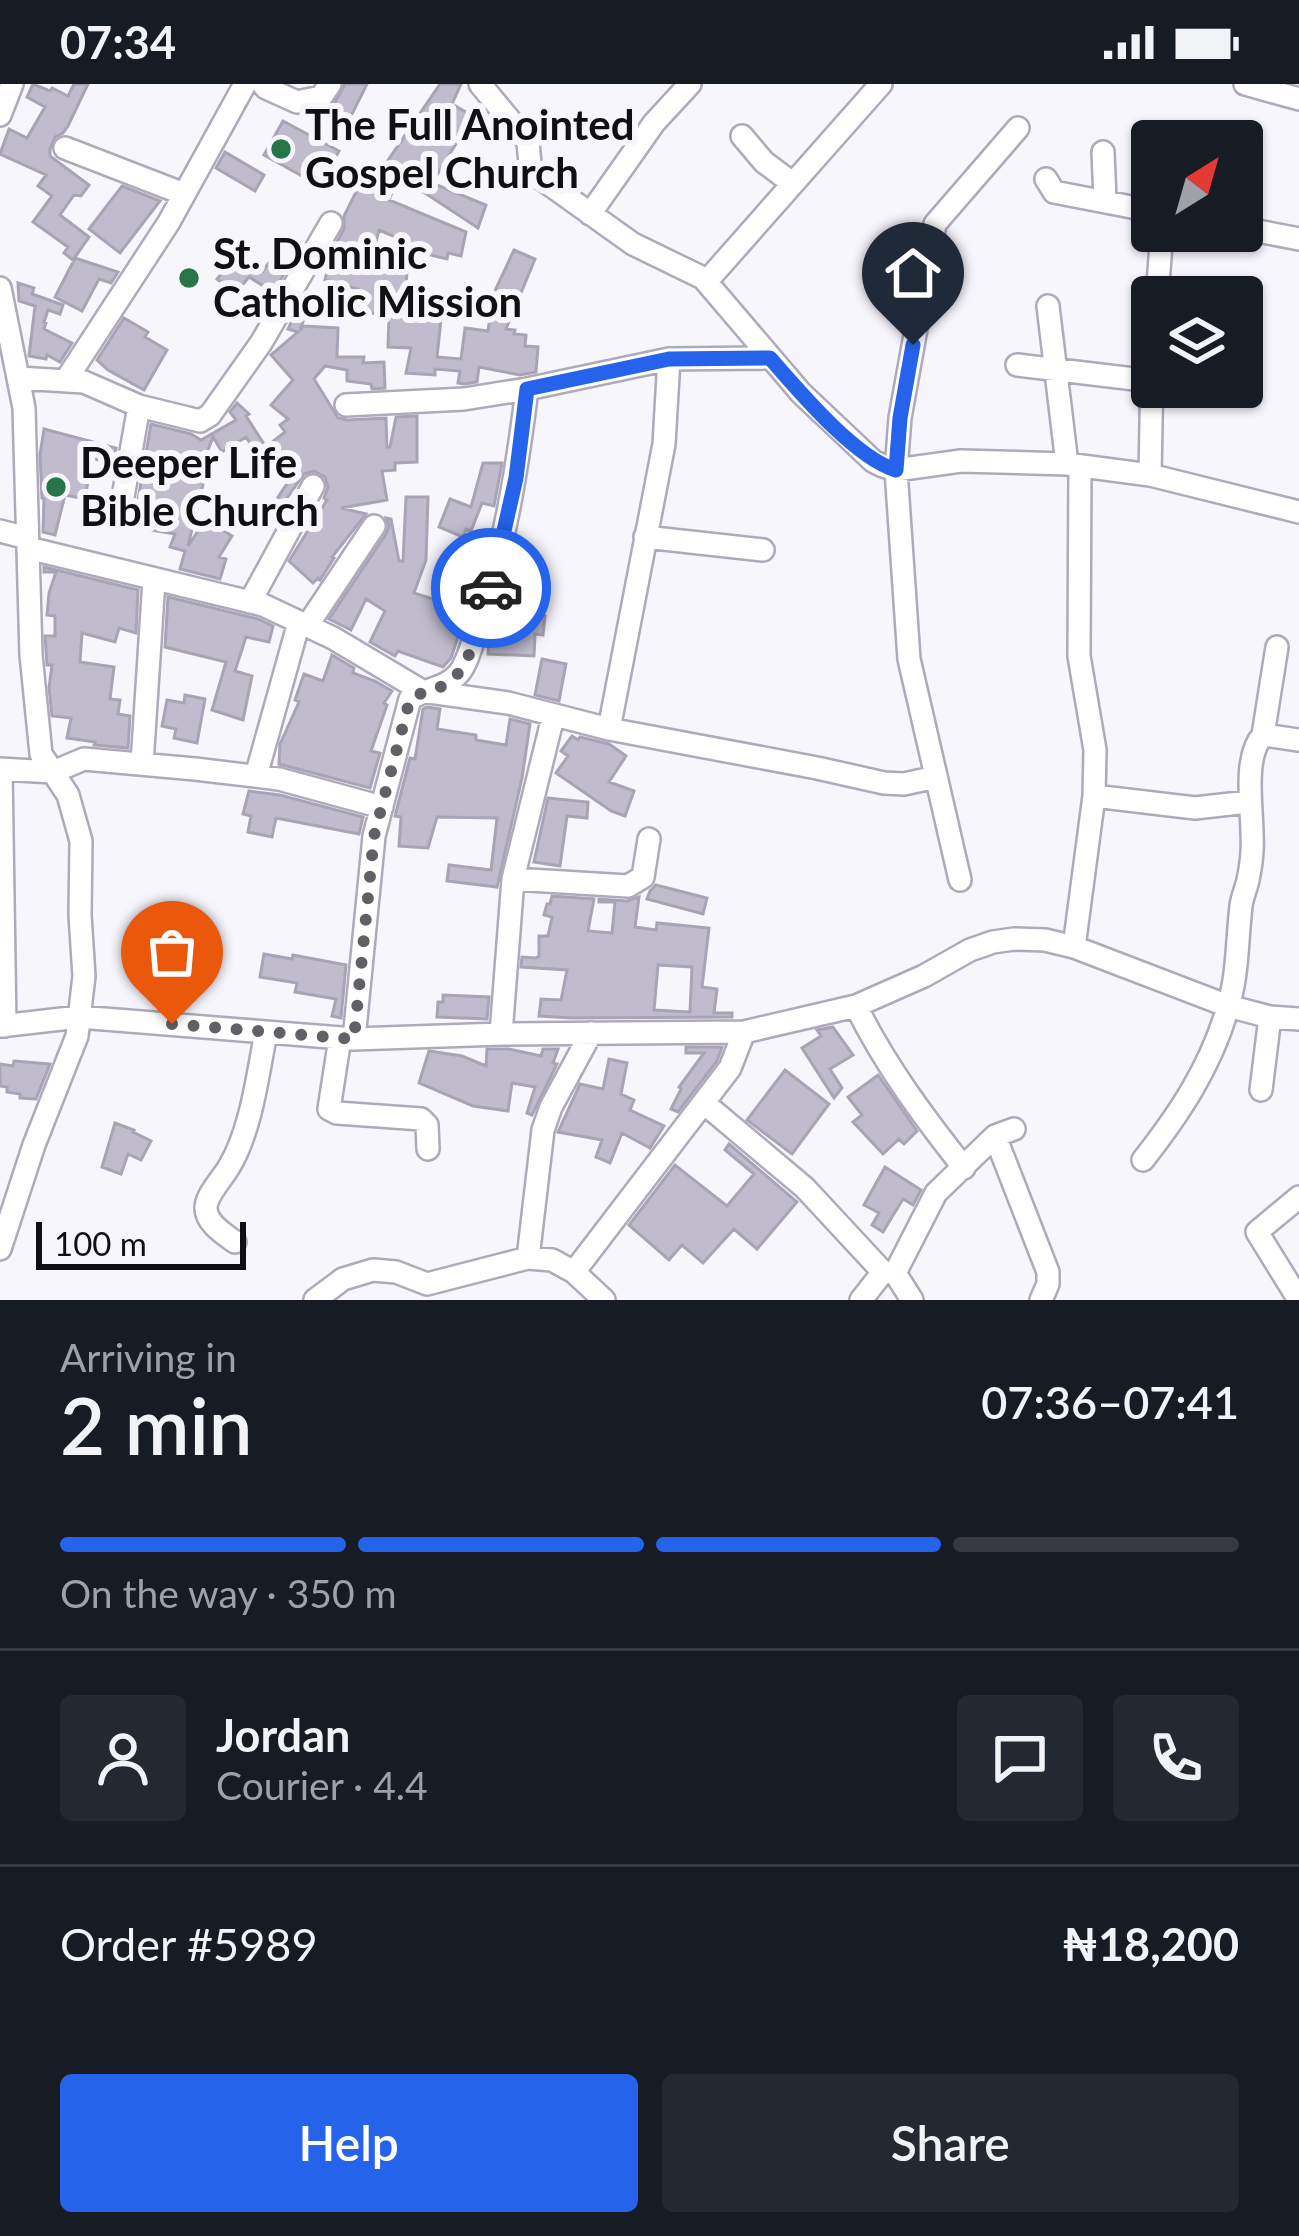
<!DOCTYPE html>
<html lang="en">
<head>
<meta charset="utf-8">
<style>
  body { margin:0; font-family:Lato,sans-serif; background:#242831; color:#f1f3f6; height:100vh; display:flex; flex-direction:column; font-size:45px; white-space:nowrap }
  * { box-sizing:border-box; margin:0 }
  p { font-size:39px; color:#9ea1a6 }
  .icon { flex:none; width:66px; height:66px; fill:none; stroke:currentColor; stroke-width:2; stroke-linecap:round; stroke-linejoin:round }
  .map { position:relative; height:1216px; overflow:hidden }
  .panel { display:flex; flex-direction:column; background:#171b24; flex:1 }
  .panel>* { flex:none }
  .needle { width:78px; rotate:37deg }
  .buttons { position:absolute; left:1131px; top:36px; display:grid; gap:24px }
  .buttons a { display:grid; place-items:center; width:132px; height:132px; border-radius:12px; background:#171b24; box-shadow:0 3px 9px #0004; font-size:60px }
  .scale { position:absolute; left:36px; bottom:30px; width:210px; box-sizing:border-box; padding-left:12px; border:6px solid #100f14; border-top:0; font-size:33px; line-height:42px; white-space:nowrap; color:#100f14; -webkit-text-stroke:9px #f8f6fd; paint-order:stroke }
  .pin { position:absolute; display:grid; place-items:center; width:102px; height:102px; color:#fff; margin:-123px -51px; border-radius:50% 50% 50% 0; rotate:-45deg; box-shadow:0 0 12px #0007 }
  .pin .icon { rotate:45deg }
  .courier { position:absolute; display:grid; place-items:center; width:120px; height:120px; margin:-60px; border:9px solid #2563eb; border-radius:50%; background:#fff; color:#222; box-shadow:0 3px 15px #0007 }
  .headline em { font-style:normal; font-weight:600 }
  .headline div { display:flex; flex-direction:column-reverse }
  .headline { display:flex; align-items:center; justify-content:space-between; height:204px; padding:0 60px }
  h1 { font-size:78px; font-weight:600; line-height:90px }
  .bar { display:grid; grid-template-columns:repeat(4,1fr); gap:18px 12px; align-content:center; height:144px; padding:0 60px }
  .bar i { height:15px; border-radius:9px; background:#363941 }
  .bar .active { background:#2563eb }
  .bar p { grid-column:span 4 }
  .line { display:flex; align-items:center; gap:30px; padding:0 60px; border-top:3px solid #363941 }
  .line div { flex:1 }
  .round { display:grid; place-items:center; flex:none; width:126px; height:126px; border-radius:12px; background:#242831 }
  .cta { display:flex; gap:24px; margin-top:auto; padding:24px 60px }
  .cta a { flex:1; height:138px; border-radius:12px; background:#2563eb; color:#fff; font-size:48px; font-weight:600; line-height:138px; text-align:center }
  .cta a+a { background:#242831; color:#f1f3f6 }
  .status { display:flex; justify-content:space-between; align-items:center; height:84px; padding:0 60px; background:#171b24; direction:ltr }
  .status svg { height:33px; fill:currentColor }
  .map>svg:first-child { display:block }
  .building { fill:#c0bccd; stroke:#a8a4b5; stroke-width:3; fill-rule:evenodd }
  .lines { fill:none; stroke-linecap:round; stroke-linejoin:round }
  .minor-casing { stroke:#aeaabb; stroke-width:26 }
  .minor { stroke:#fff; stroke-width:21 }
  .done { stroke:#616066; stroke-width:12; stroke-dasharray:0 21.6 }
  .route { stroke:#2563eb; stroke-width:15 }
  .poi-dot { fill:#267647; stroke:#f8f6fd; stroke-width:4.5 }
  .labels { text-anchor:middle; stroke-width:12; stroke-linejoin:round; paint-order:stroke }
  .poi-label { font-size:42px; font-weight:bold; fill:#100f14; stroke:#f8f6fd; text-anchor:start }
</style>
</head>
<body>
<div class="status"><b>07:34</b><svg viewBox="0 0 49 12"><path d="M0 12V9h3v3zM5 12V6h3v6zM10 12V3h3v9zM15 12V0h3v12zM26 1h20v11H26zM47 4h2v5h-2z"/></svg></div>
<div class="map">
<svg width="1299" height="1216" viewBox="0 0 1299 1216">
  <rect width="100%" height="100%" fill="#f8f6fd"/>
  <path class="building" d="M33,0L50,7L52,4L68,12L74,0H88L68,42L63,49L55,53L50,65V72L89,101L81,112L74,111L60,131L89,153L73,176L64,169L68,163L33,138L52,112L38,102L46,91L0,70L9,45L27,54L45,23L27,13Z
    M345,0H367L344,46L321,34L324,28L333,22Z
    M440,0H461L452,20L473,32L432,99L486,121L478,144L399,92L389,116L466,148L461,172L448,169L447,175L418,168L416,180L400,177L403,156L379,146L371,179L407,186L405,220L442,226L437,273L461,275L465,244L488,247L491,225L487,224L514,166L535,175L506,245L515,246L514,250L526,251L525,262L538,263L536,288L520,291L479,283L477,298L464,300L458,299L460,287L435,285V291L406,289L411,264L388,263L389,233L355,225L358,205L325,196L332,167L344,145V132L367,86L369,87L373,80L382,85Z
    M283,37L339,67L320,102L264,71Z
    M225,68L264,91L255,107L216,84Z
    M122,102L160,117L120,169L89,145Z
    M240,167L263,187L270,177L286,187L273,208L249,193L235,210L217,195Z
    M75,174L118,188L111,199L99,195L82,227L55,213Z
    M18,199L34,204L32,210L63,221L60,230L48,226L44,238L46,239L44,245L72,259L60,278L47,271L46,275L29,272L35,222L19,217Z
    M294,232L304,235L300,246L304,242L338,244L337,273H364L363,279L384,278L385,304L372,305L371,300L347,297V286L325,282L314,295L338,334L347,336L386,334L387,363H390L396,333L417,332V378L395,379V386L382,387L387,416L341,424L366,430L332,473L334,474L320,496L318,494L313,499L289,477L327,416L324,414L328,403L325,393L314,387L304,390L285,417L287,419L280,431L276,425L271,428L269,427L288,398L269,374L263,379L246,353L222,368L213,353L200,387L206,388L188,462L206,435L232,452L219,473L226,475L220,495L180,485L185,467L170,463L175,450L128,442L131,425L138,416L151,340L191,350L201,356L236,336L230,328L237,319L249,330L246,332L266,363L285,348L280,341L288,335L271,321L293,296L271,271L298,248L288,245Z
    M124,234L148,248L145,253L167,266L144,306L108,286L97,276Z
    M44,345L116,364L114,380L92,374L85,415L65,411L55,451L43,448L44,415L42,414L40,371Z
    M483,379H502L494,422L482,419L471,447L466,445L463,453L439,443L450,415L471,423Z
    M406,413H428L426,476L414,509L467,526L451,574L443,583L398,567L395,572L370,558L385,527L366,515L351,546L329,535L386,450L389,442L386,434L391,435L399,477H403Z
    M44,483L138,506L136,549L119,544L115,558L82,549L80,578L114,583L110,615L120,616L118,630L130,632L128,664L94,661L95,658L67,654L71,634L52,632L49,604L52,581H47L45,552H55V532L47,531L49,509L56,488H44Z
    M168,513L258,535L273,542L269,558L246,553L235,587L252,592L243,636L212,626L226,578L165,563Z
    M499,527L545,532L543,551L535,550L534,572L488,570L489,556Z
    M332,571L354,584L353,589L375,597L392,607L384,619L387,621L371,667L380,669L370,704L279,680L280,660L299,618L295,616L304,590L323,597Z
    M542,575L566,580L559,617L535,611Z
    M185,611L205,615L197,659L174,654L176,645L162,642L167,616L184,619Z
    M427,623L440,625L437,645L476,651V656L506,661L510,635L530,640L522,694L497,803L447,797L449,781L491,786L497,734L437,733L428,764L399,762L401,733L395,732L410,674L415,675L423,625Z
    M572,652L578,656L580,653L609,660L626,672L609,698L634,707L625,732L611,727L556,689L568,672L561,667Z
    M249,707L280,711L363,733L359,750L276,734L272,753L248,748L251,732L243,730Z
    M548,714L588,718L587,734L567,732L560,782L534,778Z
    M656,801L707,814L703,830L647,815L650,807Z
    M552,812L594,815L588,847L612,849L615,818H599V815L627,817L639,813L635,843L656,846L657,839L709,844L702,903L717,905L714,929H732V933L572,934L539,932L541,915L561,916L567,886L521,883L522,873L536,874L539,872V852H548L552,833L544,831L547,820H550ZM658,881L692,883L690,928L654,926Z
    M264,870L292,875L293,871L346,881L341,934L332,932L336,915L295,908L297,899L260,893Z
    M443,911L489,913L487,935L437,933L438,918H443Z
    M833,943L853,971L830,985L842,1004L834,1014L802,964L821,952L817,946Z
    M686,963H722L717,977L678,1028L671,1025L681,1005L679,1003L704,969H686Z
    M487,965H509L541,972L543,965H558L553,979L557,980L532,1031L527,1029L535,1003L512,999L508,1027L473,1022L419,999L429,967L462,972L486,982Z
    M609,975L627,979L621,1010L634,1016L630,1026L664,1042L650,1064L622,1049L610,1079L596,1073L602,1056L558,1048L580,1000L603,1005Z
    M14,977L50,980L36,1015L20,1014V1010L7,1008V1003L0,1002V980L13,982Z
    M785,986L829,1020L792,1070L747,1036Z
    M878,991L917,1047L904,1060L899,1055L883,1070L853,1038L862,1031L848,1013Z
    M115,1039L134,1046L133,1048L151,1057L141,1076L128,1070L121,1090L102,1083Z
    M729,1060L797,1118L757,1165L734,1145L703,1179L682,1161L669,1176L629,1141L675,1081L727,1122L754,1090L725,1066Z
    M885,1083L921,1106L913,1121L903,1115L883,1148L872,1141L879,1129L864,1121Z"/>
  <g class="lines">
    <g class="minor-casing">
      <path id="minor" d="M263,0L266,4L297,18L321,13L330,0
        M480,0L528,58L530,80L539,93L633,160L703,194L801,309L873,377L883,382L896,386L961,377L1067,380L1150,391L1299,428
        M1245,0L1299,15
        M0,31L12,0
        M742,52L764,78L792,99
        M65,64L184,110
        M1103,68L1105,116
        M1046,95L1054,108L1152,127
        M590,130L654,39L690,0
        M1242,144L1299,155
        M707,197L881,0
        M0,204L24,324L31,571L41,670L68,711L81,757L80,831L84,892L77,952L34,1061L0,1165
        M1157,213L1162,147
        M1048,222L1067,380
        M1017,281L1151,297
        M18,294L84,298L139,322L200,337L210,331L261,259L331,139
        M66,296L169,138L245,0
        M346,321L464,315L527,305L669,275L770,274
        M1150,391L1152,288
        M123,413L139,322
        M0,447L27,454
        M645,453L763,466
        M28,464L263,521L333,554L422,607L508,619L609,645L817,684L884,699L904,700L936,693
        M250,518L313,402
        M307,542L374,442
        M609,645L664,360L669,275
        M1263,651L1299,656
        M142,680L154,496
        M0,685L53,688L84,675L195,685L279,695L382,723
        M1,685L5,942
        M256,692L299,538
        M1094,712L1195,724L1248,718
        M513,795L628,802L643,793L649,755
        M960,796L909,575L896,386L900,334L935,140L1018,44
        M1074,863L1094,712L1095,666L1079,572L1080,382
        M856,922C885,981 923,1032 964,1084
        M0,942L79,933L354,955L501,950L744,948L856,922L924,892L970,866L993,858L1014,855L1045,856L1074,863L1228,922L1270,933L1299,935
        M501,950L513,795L553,633
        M340,954L329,1025L337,1029L421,1035L427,1041L428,1065
        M354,955L374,752L410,615C426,604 446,605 459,589C468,578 472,559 477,545C504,467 517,387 527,305
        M1261,1006L1270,933
        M704,1019L805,1104L883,1188L895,1189L912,1216
        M995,1052L1048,1188V1200L1041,1216
        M1143,1076C1180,1029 1211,982 1228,923C1238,890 1237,856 1241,822C1242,813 1246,805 1248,796C1251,782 1253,764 1252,750C1252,722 1243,673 1263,651L1277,563
        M235,1158C224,1150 206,1139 206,1124C206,1111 222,1095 229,1083C251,1047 258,990 266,948
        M528,1174L543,1046L551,1023L591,949
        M574,1188L730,984L744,948
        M895,1189L936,1109L995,1052L1014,1045
        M315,1216L343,1195L373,1186L396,1188L427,1200L528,1174L552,1176L574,1188L604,1216
        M861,1216L883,1188
        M1299,1216L1257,1148L1299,1113"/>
    </g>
    <use href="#minor" class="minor"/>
  </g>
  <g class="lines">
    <path class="done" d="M172,940L354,955L374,752L410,615C422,607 434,607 446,600C471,587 482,530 491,504"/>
    <path class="route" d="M491,504L516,394L527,305L669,275L770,274C799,307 855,374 896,386L900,334L913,261"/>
  </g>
  <g class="poi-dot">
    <circle cx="281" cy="65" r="12"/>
    <circle cx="189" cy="194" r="12"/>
    <circle cx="56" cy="403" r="12"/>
  </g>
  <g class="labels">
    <g class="poi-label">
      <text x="305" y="56">The Full Anointed<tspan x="305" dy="48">Gospel Church</tspan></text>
      <text x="213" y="185">St. Dominic<tspan x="213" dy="48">Catholic Mission</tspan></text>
      <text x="80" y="394">Deeper Life<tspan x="80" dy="48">Bible Church</tspan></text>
    </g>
  </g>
</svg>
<div class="buttons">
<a><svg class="needle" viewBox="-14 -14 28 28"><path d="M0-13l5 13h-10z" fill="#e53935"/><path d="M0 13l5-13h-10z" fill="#9ea1a6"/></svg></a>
<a><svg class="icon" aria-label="layers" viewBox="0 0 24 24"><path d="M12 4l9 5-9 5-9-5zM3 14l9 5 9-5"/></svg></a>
</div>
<div class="scale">100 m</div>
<div class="pin" style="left:172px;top:940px;background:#ea580c"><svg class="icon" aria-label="bag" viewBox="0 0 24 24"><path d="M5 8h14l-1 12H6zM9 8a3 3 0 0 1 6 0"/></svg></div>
<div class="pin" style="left:913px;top:261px;background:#1f2937"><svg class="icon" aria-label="home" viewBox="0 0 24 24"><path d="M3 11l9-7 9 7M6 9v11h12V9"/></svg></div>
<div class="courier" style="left:491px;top:504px"><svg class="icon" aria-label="car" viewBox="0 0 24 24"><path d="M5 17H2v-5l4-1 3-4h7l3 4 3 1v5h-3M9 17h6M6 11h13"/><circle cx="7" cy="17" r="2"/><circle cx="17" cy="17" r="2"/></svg></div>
</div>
<section class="panel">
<div class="headline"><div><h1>2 min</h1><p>Arriving in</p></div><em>07:36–07:41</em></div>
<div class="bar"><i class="active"></i><i class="active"></i><i class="active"></i><i></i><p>On the way · 350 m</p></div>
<div class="line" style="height:216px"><a class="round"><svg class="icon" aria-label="person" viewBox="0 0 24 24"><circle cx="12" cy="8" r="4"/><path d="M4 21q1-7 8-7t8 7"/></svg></a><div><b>Jordan</b><p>Courier · 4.4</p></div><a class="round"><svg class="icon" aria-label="chat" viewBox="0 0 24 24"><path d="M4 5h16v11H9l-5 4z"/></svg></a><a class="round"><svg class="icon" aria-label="phone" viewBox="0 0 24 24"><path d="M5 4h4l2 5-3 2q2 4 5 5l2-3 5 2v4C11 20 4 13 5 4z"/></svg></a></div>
<div class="line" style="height:156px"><div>Order #5989</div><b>₦18,200</b></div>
<div class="cta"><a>Help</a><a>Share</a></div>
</section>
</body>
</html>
